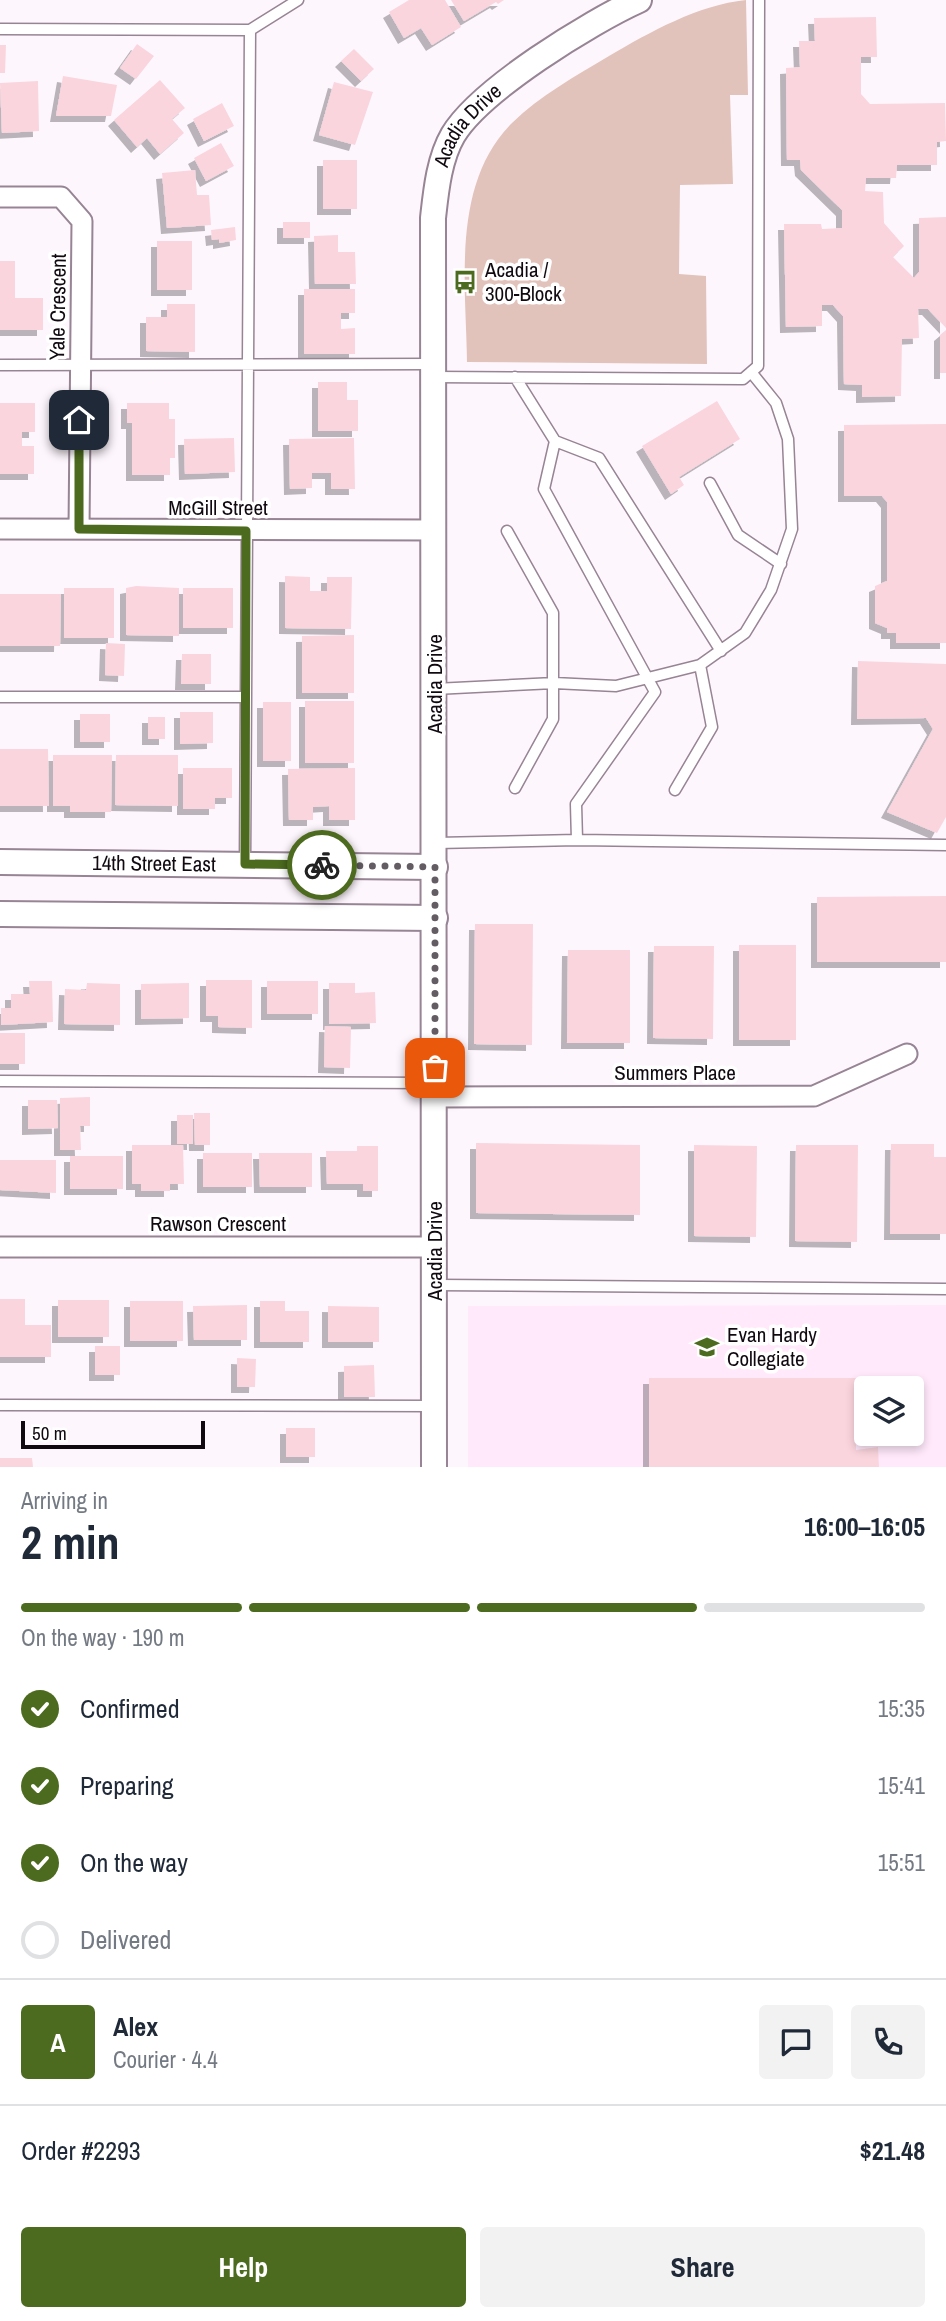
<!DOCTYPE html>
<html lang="en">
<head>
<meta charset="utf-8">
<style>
  body { margin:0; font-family:"Archivo Narrow",sans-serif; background:#f2f2f3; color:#1f2937; height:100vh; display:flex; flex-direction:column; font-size:26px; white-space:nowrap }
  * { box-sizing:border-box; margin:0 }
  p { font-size:23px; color:#747a83 }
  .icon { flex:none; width:38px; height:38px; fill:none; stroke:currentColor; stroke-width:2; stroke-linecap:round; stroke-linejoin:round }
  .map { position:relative; height:1467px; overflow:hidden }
  .drawer { display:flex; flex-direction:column; background:#fff; flex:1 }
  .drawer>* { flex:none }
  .tools { position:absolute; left:854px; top:1376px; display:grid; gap:14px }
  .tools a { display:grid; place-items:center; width:70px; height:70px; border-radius:7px; background:#fff; box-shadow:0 4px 10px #0003; font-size:35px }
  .scale { position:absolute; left:21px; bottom:18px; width:184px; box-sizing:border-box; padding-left:7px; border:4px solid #100a10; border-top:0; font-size:19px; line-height:24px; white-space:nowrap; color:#100a10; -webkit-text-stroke:5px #fff; paint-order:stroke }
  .pin { position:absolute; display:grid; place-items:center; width:60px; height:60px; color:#fff; margin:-30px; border-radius:14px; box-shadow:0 4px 10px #0006 }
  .courier { position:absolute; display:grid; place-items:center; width:70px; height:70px; margin:-35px; border:5px solid #4c6b1f; border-radius:50%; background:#fff; color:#222; box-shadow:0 2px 9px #0007 }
  .summary em { font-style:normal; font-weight:700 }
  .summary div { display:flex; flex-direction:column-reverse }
  .summary { display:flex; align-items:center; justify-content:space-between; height:119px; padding:0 21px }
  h1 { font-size:46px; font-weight:700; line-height:52px }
  .bar { display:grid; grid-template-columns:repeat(4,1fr); gap:10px 7px; align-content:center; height:84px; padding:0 21px }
  .bar i { height:9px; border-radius:5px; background:#e0e1e3 }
  .bar .current { background:#4c6b1f }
  .bar p { grid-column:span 4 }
  .line { display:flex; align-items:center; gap:18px; padding:0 21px; border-top:2px solid #e0e1e3 }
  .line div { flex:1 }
  .round { display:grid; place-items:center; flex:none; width:74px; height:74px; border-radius:7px; background:#f2f2f3 }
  ol { padding:0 21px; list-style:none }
  li { display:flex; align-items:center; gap:21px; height:77px }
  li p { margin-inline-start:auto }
  li .icon { padding:7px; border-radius:50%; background:#4c6b1f; color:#fff; stroke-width:4 }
  li:last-child { color:#747a83 }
  li i { width:38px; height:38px; border:4px solid #e0e1e3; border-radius:50% }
  .primary-button { display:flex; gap:14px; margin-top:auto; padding:14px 21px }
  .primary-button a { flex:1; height:80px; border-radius:7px; background:#4c6b1f; color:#fff; font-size:28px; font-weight:700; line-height:80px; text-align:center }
  .primary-button a+a { background:#f2f2f3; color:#1f2937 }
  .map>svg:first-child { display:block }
  .built { fill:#ffe9fb; fill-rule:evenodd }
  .green { fill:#e2c3bb }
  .building { fill:#fbd5de; filter:url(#shadow) }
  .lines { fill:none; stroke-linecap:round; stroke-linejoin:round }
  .service-casing { stroke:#978494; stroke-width:13 }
  .minor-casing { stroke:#978494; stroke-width:23 }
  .tertiary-casing { stroke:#978494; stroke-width:28 }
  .service { stroke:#fff; stroke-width:10 }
  .minor { stroke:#fff; stroke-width:19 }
  .tertiary { stroke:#fff; stroke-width:24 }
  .done { stroke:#635d63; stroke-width:7; stroke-dasharray:0 12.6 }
  .route { stroke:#4c6b1f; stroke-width:9 }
  .labels { text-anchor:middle; stroke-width:7; stroke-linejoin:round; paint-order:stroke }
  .street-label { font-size:21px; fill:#100a10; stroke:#fff }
  .poi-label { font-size:21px; fill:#100a10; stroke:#fff; text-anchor:start }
</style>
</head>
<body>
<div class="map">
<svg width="946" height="1467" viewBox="0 0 946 1467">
  <defs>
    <filter id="shadow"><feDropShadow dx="-6" dy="6" stdDeviation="0" flood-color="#0004"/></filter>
  </defs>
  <rect width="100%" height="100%" fill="#fef6fd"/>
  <path class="built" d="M946,1305V1467H468V1306ZM866,1388H912V1433H866Z"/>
  <path class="green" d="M746,0L748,95H730L733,184L680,185L679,274L706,276L707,364L467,362C466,284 451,184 512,123C539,96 576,76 609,56C650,32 698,5 746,0Z"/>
  <path class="building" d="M409,0H445L461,27L432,45L421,28L404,38L389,12Z
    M451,0H504L498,4L496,2L464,21Z
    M876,17L877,57H861V94L870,104L945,103L946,141L937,142V165H897L896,178H866L865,191L883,192L884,223L904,246L893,257L914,278L919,272V218L946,217V328L928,309H918L919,338L902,339L901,396L862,397V385L844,384L843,316L833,305H822V326L786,327L784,224H821L822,229L842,228V210L801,170L800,160H787L786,68L800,67L799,41H815L814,18Z
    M137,44L154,56L136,79L120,68Z
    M0,45H6L5,73H0Z
    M354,49L374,69L361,81L341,61Z
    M63,76L117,85L111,116H56Z
    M160,80L185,108L172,119L184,133L160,154L147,138L137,147L114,120Z
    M38,81L39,131L2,133L0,83Z
    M334,82L373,92L355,145L319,135Z
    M222,103L234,126L204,141L193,119Z
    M221,143L234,166L206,181L194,158Z
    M323,160H357V209H323Z
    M195,170L197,195H209L211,225L167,228L162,173Z
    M283,222H310V238H283Z
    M235,227L236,240L219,243V239L212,240L211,230Z
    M338,235V252H355L356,284H315L314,236Z
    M157,241H192V290H157Z
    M0,261H15V298H43V330H0Z
    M304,289H355V313H341V329L355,328V354H304Z
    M167,304H195V352L146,351V317H167Z
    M946,330V373H940V335Z
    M318,382H347V400H358V431H318Z
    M717,401L740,439L679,477L684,485L671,494L642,446Z
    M0,403H35V432H22V446H34V474H0Z
    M127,403H169V419H175V458H170V475H132V423H127Z
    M946,424V643H896V633H887V628L875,623V586L887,581V502L882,496H844V425Z
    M234,438L235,472L185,474L184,439Z
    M354,438L355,489H331V473H312V488L290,489L289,439Z
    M285,576L310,577V591H327V577H352L351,629L285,628Z
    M136,586L179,588V636L126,635V588Z
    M64,588H114V638H64Z
    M183,588H233V628H183Z
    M0,594H61L60,646H0Z
    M354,635V693H302V636Z
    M106,643L125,644L124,676L105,675Z
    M182,654H211V684H181Z
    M858,661L946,664V817L937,833L887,812L933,729L926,718L857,719Z
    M305,701H354V763H305Z
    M263,702H291V761H263Z
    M180,712H213V743L180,744Z
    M80,714H110V742H80Z
    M148,717H165V739H148Z
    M0,749H48L49,806H0Z
    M53,755H112L111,812H70V806H53Z
    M116,755H178V806L115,805Z
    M183,768H232V798H215V809H183Z
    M355,768V820H329V806L313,807V820H289L288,769Z
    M946,896V962H817V897Z
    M475,924H533L532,1045L474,1044Z
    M739,945H796V1040H739Z
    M654,946H714L713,1039L653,1038Z
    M568,950H630V1043H567Z
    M206,980H252V1028L218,1027V1016H206Z
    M29,981H52L53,1022L1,1025V1008H11V994H30Z
    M267,981H318V1014H267Z
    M87,983L120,984V1025L64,1024L65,989L86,990Z
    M189,983V1018L141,1019V984Z
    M329,983H355V993L375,992L376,1023L329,1024Z
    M325,1026L351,1027L350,1068L324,1067Z
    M0,1033H25V1064H0Z
    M90,1097V1126H80L81,1150H60V1098Z
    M28,1100H57L58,1128L28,1129Z
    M194,1113H210V1145H195Z
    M177,1115H193V1144H177Z
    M476,1143L640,1145V1215L476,1213Z
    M891,1144H934V1157H946V1234H890Z
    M132,1145H183L184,1184H170V1191H141V1184H132Z
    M694,1145L757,1146L756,1237L694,1236Z
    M796,1145H858L857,1242L795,1241Z
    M357,1146H378V1191H363V1184H327L326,1151H357Z
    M203,1153H252V1187H203Z
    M259,1153H312V1187H260Z
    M70,1156H123V1189H70Z
    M0,1160H56V1193L0,1190Z
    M0,1299H25V1325H51V1357H0Z
    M58,1300H109V1337H58Z
    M130,1301H183V1341H130Z
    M260,1301H285V1311H309V1342H260Z
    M247,1305V1340H194L193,1306Z
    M328,1306L379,1307V1342H328Z
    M95,1346H120V1375H95Z
    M237,1358L256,1359L255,1387H237Z
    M374,1365L375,1397H344V1366Z
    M649,1378H856V1450L878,1447L879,1467H649Z
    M286,1428H315V1457H286Z
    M0,1458H32L33,1467H0Z"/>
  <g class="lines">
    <g class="service-casing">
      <path id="service" d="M0,29L250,30L298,0
        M0,365L433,364
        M434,377L743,379L758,366L759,0
        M515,377L555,441L544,489L655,692L576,804L577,840
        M555,441L599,458L721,651
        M710,483L738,535L781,564
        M507,531L553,613V719L515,788
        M435,689L554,683L616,686L700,665L745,633L771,590L792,529L788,439L776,403L751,372
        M0,697H246
        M675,790L712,727L700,665
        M436,843L577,840L946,845
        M245,863L250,30
        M0,1081L434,1083
        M436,1285L946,1289
        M0,1405L434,1406"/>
    </g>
    <g class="minor-casing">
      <path id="minor" d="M0,197H61L82,221L79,529
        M0,529L435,530
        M434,1097L814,1096L907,1054
        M0,1247H435"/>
    </g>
    <g class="tertiary-casing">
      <g id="tertiary">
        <path id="s1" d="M0,862L435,867"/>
        <path d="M0,914L435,918"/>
        <path id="s2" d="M434,1467L433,218C436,191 439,159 453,135C480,90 590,22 639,0"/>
      </g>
    </g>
    <use href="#service" class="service"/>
    <use href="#minor" class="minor"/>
    <use href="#tertiary" class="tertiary"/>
  </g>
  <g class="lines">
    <path class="done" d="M322,865L435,867V1068"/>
    <path class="route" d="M79,420V529L246,531L245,864L322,865"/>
  </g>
  <defs>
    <g id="bus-bare" transform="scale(1.89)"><path d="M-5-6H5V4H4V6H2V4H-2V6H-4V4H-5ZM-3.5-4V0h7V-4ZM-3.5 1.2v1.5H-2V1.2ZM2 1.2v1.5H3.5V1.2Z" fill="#4c6b1f" stroke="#fff" stroke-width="2.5" paint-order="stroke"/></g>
    <g id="school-bare" transform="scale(1.89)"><path d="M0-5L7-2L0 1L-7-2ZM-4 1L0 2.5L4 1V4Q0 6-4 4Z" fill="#4c6b1f" stroke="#fff" stroke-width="2.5" paint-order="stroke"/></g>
  </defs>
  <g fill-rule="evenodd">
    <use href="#bus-bare" x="465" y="282"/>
    <use href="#school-bare" x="707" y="1347"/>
  </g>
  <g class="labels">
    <g class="street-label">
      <text dy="7" stroke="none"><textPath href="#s2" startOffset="1351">Acadia Drive</textPath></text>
      <text transform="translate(58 307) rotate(-89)" y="7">Yale Crescent</text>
      <text x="218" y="515">McGill Street</text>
      <text transform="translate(435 684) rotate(-90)" y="7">Acadia Drive</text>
      <text dy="7" stroke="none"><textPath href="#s1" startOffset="154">14th Street East</textPath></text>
      <text x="675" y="1080">Summers Place</text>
      <text x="218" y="1231">Rawson Crescent</text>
      <text transform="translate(435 1251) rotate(-90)" y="7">Acadia Drive</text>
    </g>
    <g class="poi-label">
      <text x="485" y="277">Acadia /<tspan x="485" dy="24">300-Block</tspan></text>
      <text x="727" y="1342">Evan Hardy<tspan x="727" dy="24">Collegiate</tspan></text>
    </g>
  </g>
</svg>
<div class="tools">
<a><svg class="icon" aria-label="layers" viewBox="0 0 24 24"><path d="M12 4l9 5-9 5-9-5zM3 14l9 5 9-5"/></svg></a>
</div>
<div class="scale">50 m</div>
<div class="pin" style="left:435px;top:1068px;background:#ea580c"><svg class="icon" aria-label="bag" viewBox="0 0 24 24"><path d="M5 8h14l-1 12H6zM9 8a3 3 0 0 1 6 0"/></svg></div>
<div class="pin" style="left:79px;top:420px;background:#1f2937"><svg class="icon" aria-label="home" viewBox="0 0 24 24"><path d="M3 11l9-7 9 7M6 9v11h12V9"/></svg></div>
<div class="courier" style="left:322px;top:865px"><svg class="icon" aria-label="bike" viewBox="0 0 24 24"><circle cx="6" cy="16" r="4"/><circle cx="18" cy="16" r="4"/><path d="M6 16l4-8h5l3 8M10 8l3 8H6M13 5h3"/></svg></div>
</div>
<section class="drawer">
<div class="summary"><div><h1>2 min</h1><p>Arriving in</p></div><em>16:00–16:05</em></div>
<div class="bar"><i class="current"></i><i class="current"></i><i class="current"></i><i></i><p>On the way · 190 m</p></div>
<ol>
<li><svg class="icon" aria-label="check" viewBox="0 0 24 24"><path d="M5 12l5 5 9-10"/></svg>Confirmed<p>15:35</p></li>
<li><svg class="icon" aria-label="check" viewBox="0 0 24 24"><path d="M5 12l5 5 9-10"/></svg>Preparing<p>15:41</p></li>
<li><svg class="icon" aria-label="check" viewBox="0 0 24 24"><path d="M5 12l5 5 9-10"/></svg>On the way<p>15:51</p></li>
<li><i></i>Delivered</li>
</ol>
<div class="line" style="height:126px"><b class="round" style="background:#4c6b1f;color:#fff">A</b><div><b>Alex</b><p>Courier · 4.4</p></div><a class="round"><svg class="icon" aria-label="chat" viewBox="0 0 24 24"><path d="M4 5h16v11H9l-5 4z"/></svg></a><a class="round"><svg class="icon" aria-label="phone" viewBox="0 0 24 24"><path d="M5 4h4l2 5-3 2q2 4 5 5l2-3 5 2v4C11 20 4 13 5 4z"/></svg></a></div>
<div class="line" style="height:91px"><div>Order #2293</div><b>$21.48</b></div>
<div class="primary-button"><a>Help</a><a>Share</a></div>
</section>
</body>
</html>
